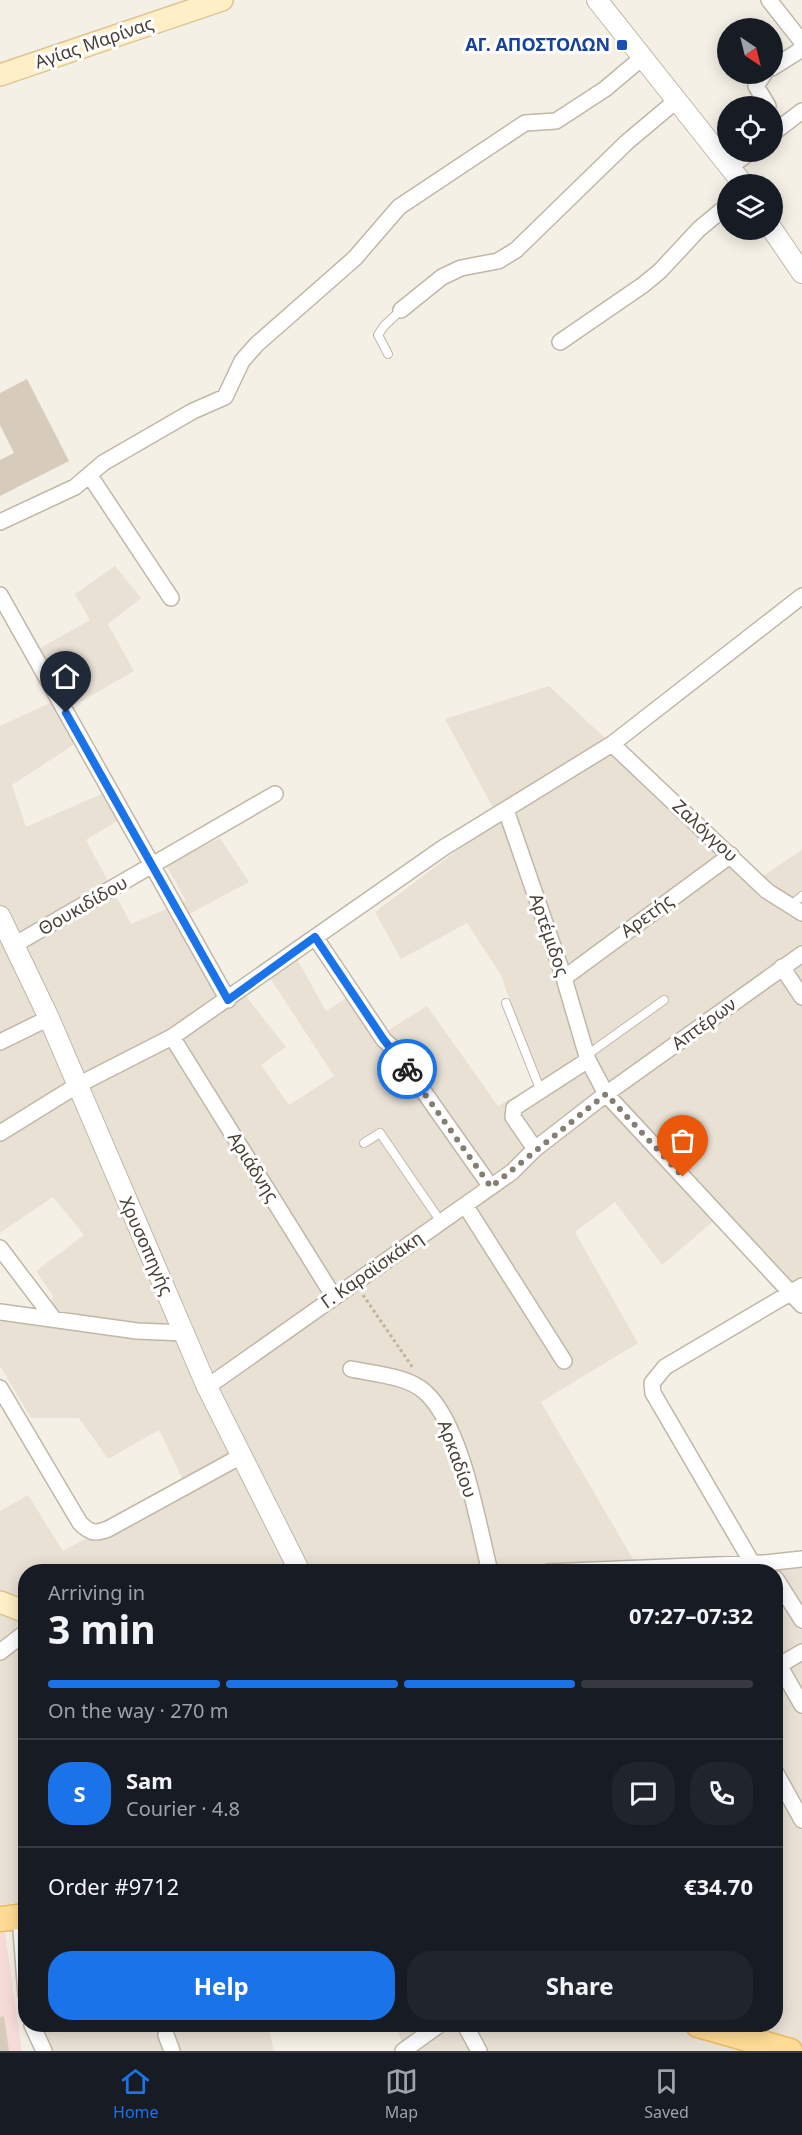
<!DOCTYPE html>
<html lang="en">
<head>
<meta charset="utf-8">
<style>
  body { margin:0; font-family:"Noto Sans",sans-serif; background:#20242c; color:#f1f3f6; height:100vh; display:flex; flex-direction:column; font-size:22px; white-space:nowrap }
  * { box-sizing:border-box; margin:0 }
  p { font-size:20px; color:#9ea1a6 }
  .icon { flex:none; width:33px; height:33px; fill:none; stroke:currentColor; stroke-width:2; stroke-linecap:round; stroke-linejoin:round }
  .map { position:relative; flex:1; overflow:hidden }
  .sheet { position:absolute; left:18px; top:1564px; width:765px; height:468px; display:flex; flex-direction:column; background:#171b24; border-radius:24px; box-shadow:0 3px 15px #0003 }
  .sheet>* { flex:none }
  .needle { width:39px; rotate:145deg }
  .buttons { position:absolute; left:717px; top:18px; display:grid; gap:12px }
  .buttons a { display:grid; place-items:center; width:66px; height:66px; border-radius:50%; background:#171b24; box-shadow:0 3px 15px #0003; font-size:30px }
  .pin { position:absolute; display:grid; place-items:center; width:51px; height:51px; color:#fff; margin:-62px -26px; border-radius:50% 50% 50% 0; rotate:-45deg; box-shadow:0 0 6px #0007 }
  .pin .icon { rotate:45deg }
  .courier { position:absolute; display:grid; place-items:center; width:60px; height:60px; margin:-30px; border:4px solid #1a73e8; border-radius:50%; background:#fff; color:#222; box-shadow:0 2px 8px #0007 }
  .summary em { font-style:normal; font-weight:700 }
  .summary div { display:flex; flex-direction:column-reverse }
  .summary { display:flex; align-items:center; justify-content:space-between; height:102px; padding:0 30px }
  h1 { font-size:39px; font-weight:700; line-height:45px }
  .bar { display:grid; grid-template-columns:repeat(4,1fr); gap:9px 6px; align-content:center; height:72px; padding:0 30px }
  .bar i { height:8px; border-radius:4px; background:#363941 }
  .bar .on { background:#1a73e8 }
  .bar p { grid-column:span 4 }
  .line { display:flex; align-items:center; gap:15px; padding:0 30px; border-top:2px solid #363941 }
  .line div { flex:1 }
  .round { display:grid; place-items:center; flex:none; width:63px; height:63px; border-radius:24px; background:#20242c }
  .button { display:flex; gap:12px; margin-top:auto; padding:12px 30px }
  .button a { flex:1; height:69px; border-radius:24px; background:#1a73e8; color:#fff; font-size:24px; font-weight:700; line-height:69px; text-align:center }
  .button a+a { background:#20242c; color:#f1f3f6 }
  .dock { display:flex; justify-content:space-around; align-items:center; height:84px; border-top:2px solid #363941; background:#171b24; font-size:16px; color:#9ea1a6 }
  .dock a { display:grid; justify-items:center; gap:3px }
  .dock .on { color:#1a73e8 }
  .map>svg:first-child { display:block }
  .residential { fill:#e9e1d4 }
  .medical { fill:#f6dcd9 }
  .building { fill:#d7cbbb }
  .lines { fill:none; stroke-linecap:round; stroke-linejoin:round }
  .service-casing { stroke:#c1b7a8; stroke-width:10 }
  .minor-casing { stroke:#c1b7a8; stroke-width:18 }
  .tertiary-casing { stroke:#c1b7a8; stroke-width:22 }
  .secondary-casing { stroke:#dcc594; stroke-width:24 }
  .primary-casing { stroke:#edbb5c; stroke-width:27 }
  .path { stroke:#c4b398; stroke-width:3; stroke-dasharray:3 3; stroke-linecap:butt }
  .service { stroke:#fff; stroke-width:8 }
  .minor { stroke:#fff; stroke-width:15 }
  .tertiary { stroke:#fff; stroke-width:20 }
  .secondary { stroke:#ffefc6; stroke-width:21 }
  .primary { stroke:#ffdc95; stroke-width:24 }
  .done { stroke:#857e73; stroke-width:6; stroke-dasharray:0 10.8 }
  .route { stroke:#1a73e8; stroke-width:8 }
  .transit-dot { fill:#1a4fb4; stroke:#fff; stroke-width:2 }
  .labels { text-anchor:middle; stroke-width:6; stroke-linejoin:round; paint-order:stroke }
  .street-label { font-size:18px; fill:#484035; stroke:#fff }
  .transit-label { font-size:18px; font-weight:bold; fill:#164399; stroke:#fff; text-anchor:end }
</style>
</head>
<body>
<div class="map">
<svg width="802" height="2051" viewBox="0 0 802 2051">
  <rect width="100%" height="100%" fill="#f5f0e6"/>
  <path class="residential" d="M115,566L141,598L108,624L134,671L66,710L78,742L12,785L26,827L106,792L122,818L86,840L131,924L186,901L166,865L220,838L249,882L178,920L225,1002L242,991L286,1047L261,1065L289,1105L334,1076L270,978L297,959L326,1011L352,994L379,1036L427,1006L498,1106L538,1083L501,975L467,923L401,959L375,912L499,819L445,719L549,686L618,750L752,883L802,850V1290L794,1295L722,1214L662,1265L615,1202L575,1232L638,1343L541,1402L636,1564L802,1562V2051H404L397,2025H776V1572H26L25,1978L15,1903L0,1905V1511L28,1495L63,1551L185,1484L159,1430L108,1459L79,1418H31L0,1366V1321L46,1324L53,1296L36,1271L84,1235L53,1197L0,1233V726L65,696L35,651L90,620L75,594Z
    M32,2025H268L274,2051H181L179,2046L174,2051H36Z"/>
  <path class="medical" d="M5,1932L22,2051H0V1933Z"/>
  <path class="building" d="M27,379L69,461L0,496V460L14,453L0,425V393Z
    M4,2016L9,2051H0V2017Z"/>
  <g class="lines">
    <g class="service-casing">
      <path id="service" d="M388,354L378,335L384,326L401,310
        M789,907L802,896
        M506,1003L540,1089
        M587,1055L664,1000
        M364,1143L380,1133L441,1222"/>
    </g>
    <g class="minor-casing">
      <path id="minor" d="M769,0L802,42
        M772,68L802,49
        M764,74L756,86L768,106
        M772,134L802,111
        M730,167L750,152
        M401,310L442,277L461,268L498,261L516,250L627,142L677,100
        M560,342L643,285L660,271L699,229L728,205
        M90,476L171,598
        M0,522L75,487L103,463L193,411L225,397L242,361L257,344L355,258L399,207L525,123L556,121L605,89L643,57
        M0,595L228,1000
        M612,744L767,891L802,913
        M506,810L564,978L588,1060
        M315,937L384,1040L393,1048L491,1187
        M14,945L275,794
        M782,967L802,997
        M564,978L731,855
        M172,1037L334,1297
        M0,1042L49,1018
        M0,1133L76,1086L172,1037L443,848L612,744L802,596
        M535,1149L606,1094L802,954
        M465,1205L564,1361
        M0,1248L53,1318
        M0,1312L137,1331L184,1333
        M351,1369C374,1374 408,1376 425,1392C462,1425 478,1524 490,1572
        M207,1387L512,1172L535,1149L513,1117L514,1108L588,1060L606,1094L802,1305
        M0,1388L80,1523C90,1533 95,1534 108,1529L243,1455
        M751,1561L653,1393L652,1383L665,1367L802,1286
        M548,1572L765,1563L802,1559
        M776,1579L802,1620
        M0,1652L26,1632
        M779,1665L802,1705
        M776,1667L802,1652
        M776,1773L802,1820
        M20,1917L26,1995
        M32,2025L44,2051
        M465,2025L479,2051
        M166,2035L172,2051
        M403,2051L439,2025"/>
    </g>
    <g class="tertiary-casing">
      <path id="tertiary" d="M597,0L743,184
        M772,229L802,273
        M0,916L49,1018L207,1387L300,1572"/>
    </g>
    <g class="secondary-casing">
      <path id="secondary" d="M0,75L222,0
        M0,1602L26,1612"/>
    </g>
    <g class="primary-casing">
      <path id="primary" d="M0,1919L26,1916
        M698,2025L790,2051"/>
    </g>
    <path class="path" d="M363,1295L413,1368"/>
    <use href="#service" class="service"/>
    <use href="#minor" class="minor"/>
    <use href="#tertiary" class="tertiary"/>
    <use href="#secondary" class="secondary"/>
    <use href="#primary" class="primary"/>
  </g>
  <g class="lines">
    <path class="done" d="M407,1069L491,1187L606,1094L683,1177"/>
    <path class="route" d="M66,713L228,1000L315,937L384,1040L407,1069"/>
  </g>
  <rect class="transit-dot" x="616" y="39" width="12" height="12" rx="3"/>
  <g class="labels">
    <g class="street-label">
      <text transform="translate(94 43) rotate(-19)" y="6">Αγίας Μαρίνας</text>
      <text transform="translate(705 831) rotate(43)" y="6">Ζαλόγγου</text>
      <text transform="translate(83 906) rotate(-30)" y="6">Θουκιδίδου</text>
      <text transform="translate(647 916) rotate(-36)" y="6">Αρετής</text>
      <text transform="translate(549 935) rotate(71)" y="6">Αρτέμιδος</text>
      <text transform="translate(704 1024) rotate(-36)" y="6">Απτέρων</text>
      <text transform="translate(253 1167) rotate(58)" y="6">Αριάδνης</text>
      <text transform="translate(146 1246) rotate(66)" y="6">Χρυσοπηγής</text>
      <text transform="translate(372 1270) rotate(-35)" y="6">Γ. Καραϊσκάκη</text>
      <text transform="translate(457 1459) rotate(70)" y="6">Αρκαδίου</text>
    </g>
    <g class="transit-label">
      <text x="610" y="51">ΑΓ. ΑΠΟΣΤΟΛΩΝ</text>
    </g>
  </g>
</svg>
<div class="buttons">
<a><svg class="needle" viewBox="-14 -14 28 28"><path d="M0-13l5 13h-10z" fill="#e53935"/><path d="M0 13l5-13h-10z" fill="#9ea1a6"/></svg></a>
<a><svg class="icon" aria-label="locate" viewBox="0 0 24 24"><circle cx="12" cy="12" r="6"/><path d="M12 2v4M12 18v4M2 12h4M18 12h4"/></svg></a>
<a><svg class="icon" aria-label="layers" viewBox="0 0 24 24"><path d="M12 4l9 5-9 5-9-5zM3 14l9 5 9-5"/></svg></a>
</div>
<div class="pin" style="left:683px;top:1177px;background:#ea580c"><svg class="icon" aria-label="bag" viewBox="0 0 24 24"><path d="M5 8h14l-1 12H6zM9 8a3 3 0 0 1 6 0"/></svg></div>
<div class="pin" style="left:66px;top:713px;background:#1f2937"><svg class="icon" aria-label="home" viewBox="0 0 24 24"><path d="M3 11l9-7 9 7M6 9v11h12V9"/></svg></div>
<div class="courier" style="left:407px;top:1069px"><svg class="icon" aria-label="bike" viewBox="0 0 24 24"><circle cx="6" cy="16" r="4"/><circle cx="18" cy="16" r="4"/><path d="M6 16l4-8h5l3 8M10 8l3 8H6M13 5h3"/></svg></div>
<section class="sheet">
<div class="summary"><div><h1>3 min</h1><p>Arriving in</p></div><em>07:27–07:32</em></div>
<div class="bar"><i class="on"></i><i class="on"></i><i class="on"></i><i></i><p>On the way · 270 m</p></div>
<div class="line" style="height:108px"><b class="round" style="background:#1a73e8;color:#fff">S</b><div><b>Sam</b><p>Courier · 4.8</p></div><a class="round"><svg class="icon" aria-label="chat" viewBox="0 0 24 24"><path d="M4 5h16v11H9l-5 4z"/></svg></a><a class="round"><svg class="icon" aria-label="phone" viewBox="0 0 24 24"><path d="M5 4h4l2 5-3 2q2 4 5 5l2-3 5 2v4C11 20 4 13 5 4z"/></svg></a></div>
<div class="line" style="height:78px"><div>Order #9712</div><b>€34.70</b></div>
<div class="button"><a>Help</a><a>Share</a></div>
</section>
</div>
<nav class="dock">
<a class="on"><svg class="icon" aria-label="home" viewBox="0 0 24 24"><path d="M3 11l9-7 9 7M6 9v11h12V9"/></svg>Home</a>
<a><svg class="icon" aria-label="map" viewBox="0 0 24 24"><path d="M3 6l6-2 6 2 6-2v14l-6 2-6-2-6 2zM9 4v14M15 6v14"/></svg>Map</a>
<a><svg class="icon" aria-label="saved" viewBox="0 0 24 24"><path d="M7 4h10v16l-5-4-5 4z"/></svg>Saved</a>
</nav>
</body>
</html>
